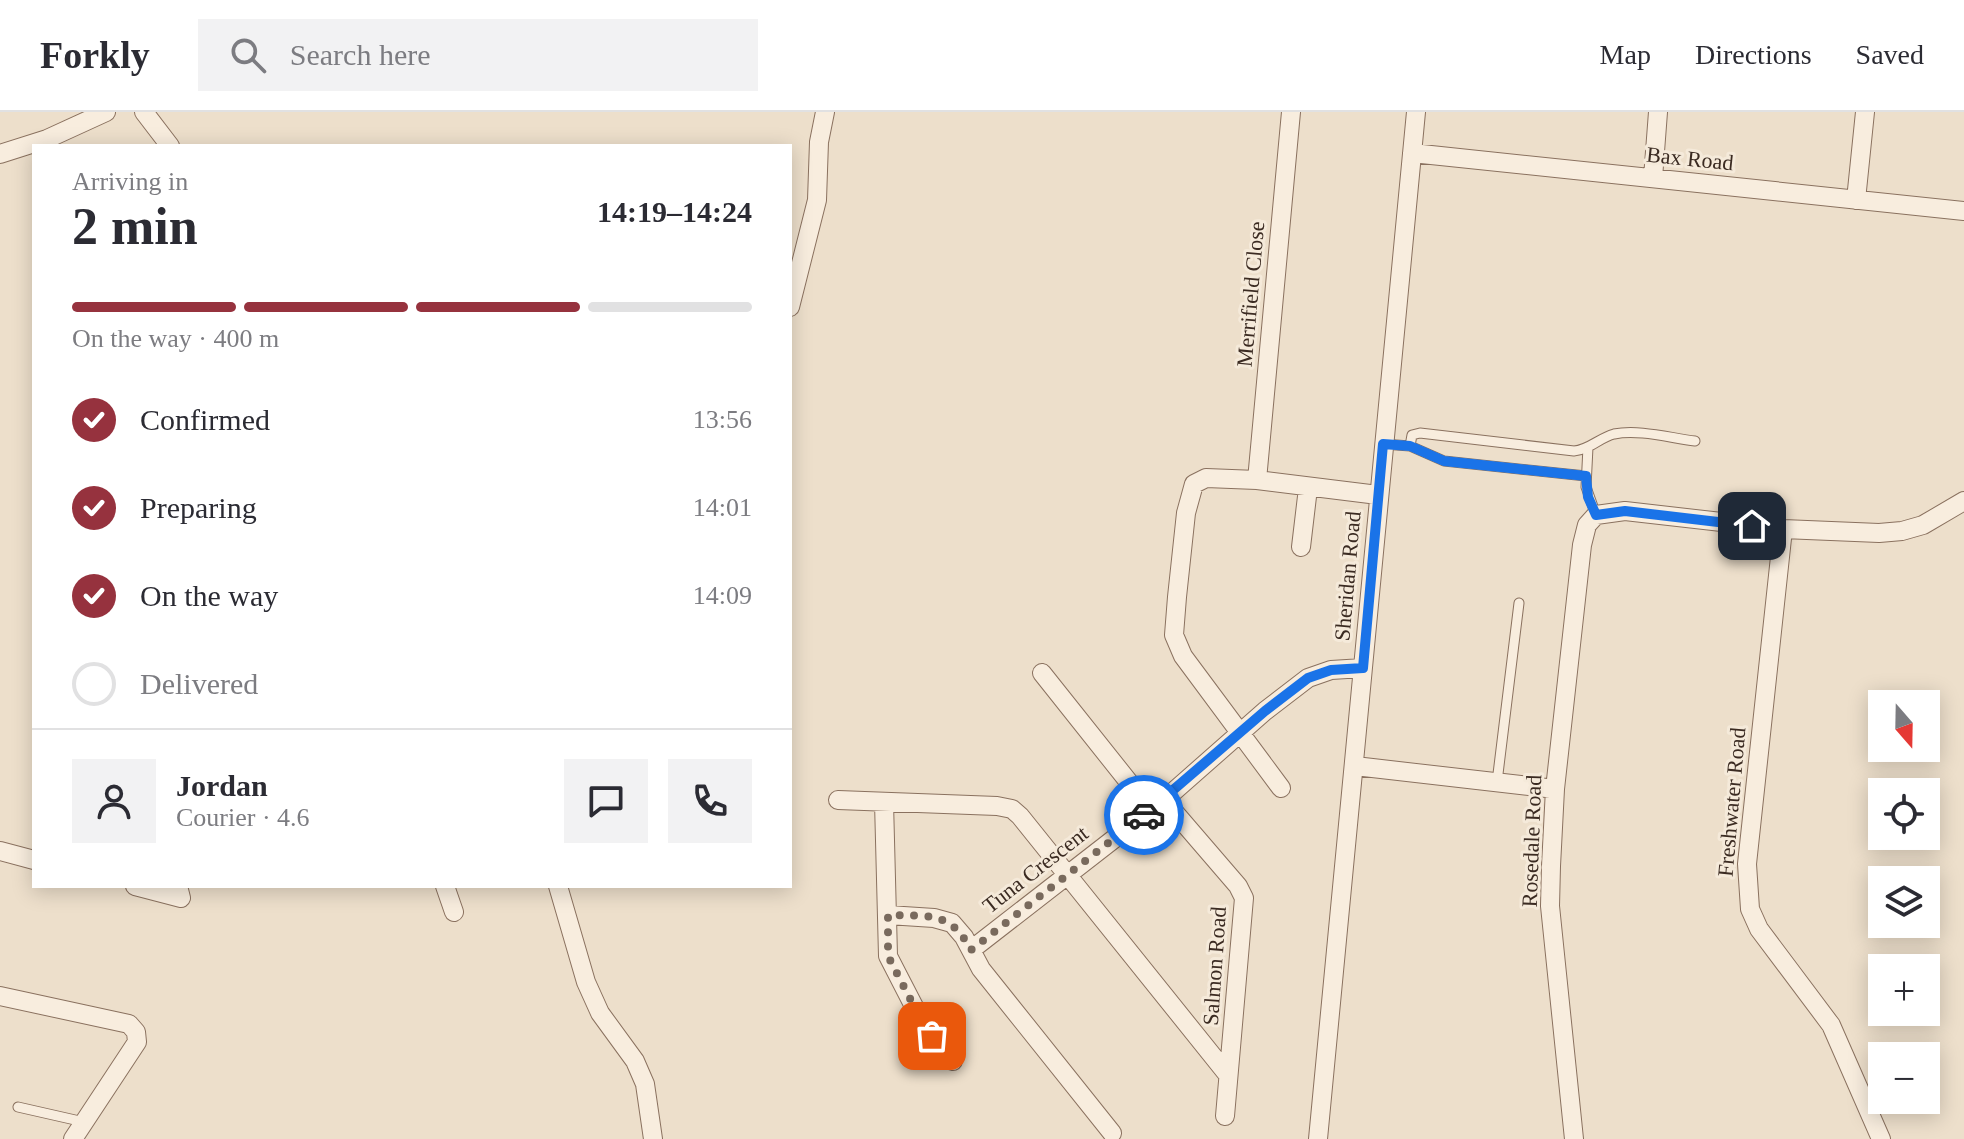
<!DOCTYPE html>
<html lang="en">
<head>
<meta charset="utf-8">
<style>
  body { margin:0; font-family:Georgia,serif; background:#f2f2f3; color:#2b2b33; height:100vh; display:flex; flex-direction:column; font-size:30px; white-space:nowrap }
  * { box-sizing:border-box; margin:0 }
  p { font-size:26px; color:#7c7c81 }
  .icon { flex:none; width:44px; height:44px; fill:none; stroke:currentColor; stroke-width:2; stroke-linecap:round; stroke-linejoin:round }
  .map { position:relative; flex:1; overflow:hidden }
  .sheet { position:absolute; left:32px; top:32px; width:760px; height:744px; display:flex; flex-direction:column; background:#fff; border-radius:0px; box-shadow:0 4px 20px #0003 }
  .sheet>* { flex:none }
  .needle { width:52px; rotate:160deg }
  .buttons { position:absolute; left:1868px; top:578px; display:grid; gap:16px }
  .buttons a { display:grid; place-items:center; width:72px; height:72px; border-radius:0px; background:#fff; box-shadow:0 4px 20px #0003; font-size:40px }
  .pin { position:absolute; display:grid; place-items:center; width:68px; height:68px; color:#fff; margin:-34px; border-radius:16px; box-shadow:0 4px 12px #0006 }
  .courier { position:absolute; display:grid; place-items:center; width:80px; height:80px; margin:-40px; border:6px solid #1a73e8; border-radius:50%; background:#fff; color:#222; box-shadow:0 2px 10px #0007 }
  .headline em { font-style:normal; font-weight:800 }
  .headline div { display:flex; flex-direction:column-reverse }
  .headline { display:flex; align-items:center; justify-content:space-between; height:136px; padding:0 40px }
  h1 { font-size:52px; font-weight:800; line-height:60px }
  .bar { display:grid; grid-template-columns:repeat(4,1fr); gap:12px 8px; align-content:center; height:96px; padding:0 40px }
  .bar i { height:10px; border-radius:6px; background:#e1e1e2 }
  .bar .current { background:#96323e }
  .bar p { grid-column:span 4 }
  .line { display:flex; align-items:center; gap:20px; padding:0 40px; border-top:2px solid #e1e1e2 }
  .line div { flex:1 }
  .round { display:grid; place-items:center; flex:none; width:84px; height:84px; border-radius:0px; background:#f2f2f3 }
  ol { padding:0 40px; list-style:none }
  li { display:flex; align-items:center; gap:24px; height:88px }
  li p { margin-inline-start:auto }
  li .icon { padding:8px; border-radius:50%; background:#96323e; color:#fff; stroke-width:4 }
  li:last-child { color:#7c7c81 }
  li i { width:44px; height:44px; border:4px solid #e1e1e2; border-radius:50% }
  header { display:flex; align-items:center; gap:48px; box-sizing:border-box; height:112px; padding:0 40px; background:#fff; border-bottom:2px solid #e1e1e2 }
  header strong { font-size:38px }
  nav { display:flex; gap:44px; margin-inline-start:auto; font-size:28px }
  .search { width:560px; height:72px; background:#f2f2f3; display:flex; align-items:center; gap:20px; box-sizing:border-box; padding:0 28px; border-radius:0px; color:#7c7c81; font-size:30px }
  .map>svg:first-child { display:block }
  .lines { fill:none; stroke-linecap:round; stroke-linejoin:round }
  .lane-casing { stroke:#8a715f; stroke-width:11 }
  .street-casing { stroke:#8a715f; stroke-width:20 }
  .lane { stroke:#f8edde; stroke-width:9 }
  .street { stroke:#f8edde; stroke-width:18 }
  .done { stroke:#796a5d; stroke-width:8; stroke-dasharray:0 14.4 }
  .route { stroke:#1a73e8; stroke-width:10 }
  .labels { text-anchor:middle; stroke-width:6; stroke-linejoin:round; paint-order:stroke }
  .street-label { font-size:22px; fill:#3b2b22; stroke:#f5eada }
</style>
</head>
<body>
<header>
<strong>Forkly</strong>
<div class="search"><svg class="icon" aria-label="search" viewBox="0 0 24 24"><circle cx="10" cy="10" r="6"/><path d="M15 15l6 6"/></svg>Search here</div>
<nav><a>Map</a><a>Directions</a><a>Saved</a></nav>
</header>
<div class="map">
<svg width="1964" height="1027" viewBox="0 0 1964 1027">
  <rect width="100%" height="100%" fill="#eddfcb"/>
  <g class="lines">
    <g class="lane-casing">
      <path id="lane" d="M1383,332L1410,334L1444,349L1586,364
        M1410,334L1412,323L1420,321L1574,339C1589,338 1599,326 1614,322C1639,317 1670,326 1695,329
        M1588,335L1586,375L1596,403
        M1497,670L1519,491
        M18,995L84,1010"/>
    </g>
    <g class="street-casing">
      <path id="street" d="M144,0L170,34
        M1412,41L1964,99
        M0,42L47,27L106,0
        M1653,66L1658,0
        M1856,88L1865,0
        M790,195L817,88L819,30L825,0
        M1257,368L1378,383
        M1783,417L1747,752L1750,797L1759,817L1831,913L1881,1027
        M1301,435L1308,376
        M1042,561L1151,698
        M1355,654L1555,677
        M1281,676L1183,544L1174,523L1177,485L1186,401L1194,372L1206,366L1257,368L1291,0
        M838,688L997,694L1012,697L1020,704L1228,963
        M1164,688L1238,774L1244,786L1225,1004
        M884,690L888,844L921,908L953,949
        M0,739L34,748
        M135,774L181,786L178,774
        M445,774L454,800
        M558,774L586,870L600,901L635,949L645,972L653,1027
        M888,803L934,806L952,811L964,825L981,857L1112,1021
        M971,838L1164,688L1265,599L1308,566L1331,558L1363,556
        M0,884L129,912L136,920L137,930L73,1027
        M1318,1027L1416,0
        M1574,1027L1550,794L1551,754L1555,677L1582,433L1587,413L1596,403L1625,399L1783,417L1879,421L1902,419L1923,413L1964,389"/>
    </g>
    <use href="#lane" class="lane"/>
    <use href="#street" class="street"/>
  </g>
  <g class="lines">
    <path class="done" d="M932,924L921,908L888,844V803C928,805 949,797 971,838L1144,703"/>
    <path class="route" d="M1144,703L1265,599L1308,566L1331,558L1363,556L1383,332L1410,334L1444,349L1586,364L1588,385L1596,403L1625,399L1752,414"/>
  </g>
  <g class="labels">
    <g class="street-label">
      <text transform="translate(1690 46) rotate(6)" y="8">Bax Road</text>
      <text transform="translate(1250 182) rotate(-85)" y="8">Merrifield Close</text>
      <text transform="translate(1347 464) rotate(-85)" y="8">Sheridan Road</text>
      <text transform="translate(1731 690) rotate(-85)" y="8">Freshwater Road</text>
      <text transform="translate(1531 729) rotate(-88)" y="8">Rosedale Road</text>
      <text transform="translate(1035 757) rotate(-38)" y="8">Tuna Crescent</text>
      <text transform="translate(1214 854) rotate(-86)" y="8">Salmon Road</text>
    </g>
  </g>
</svg>
<div class="buttons">
<a><svg class="needle" viewBox="-14 -14 28 28"><path d="M0-13l5 13h-10z" fill="#e53935"/><path d="M0 13l5-13h-10z" fill="#7c7c81"/></svg></a>
<a><svg class="icon" aria-label="locate" viewBox="0 0 24 24"><circle cx="12" cy="12" r="6"/><path d="M12 2v4M12 18v4M2 12h4M18 12h4"/></svg></a>
<a><svg class="icon" aria-label="layers" viewBox="0 0 24 24"><path d="M12 4l9 5-9 5-9-5zM3 14l9 5 9-5"/></svg></a>
<a>+</a>
<a>−</a>
</div>
<div class="pin" style="left:932px;top:924px;background:#ea580c"><svg class="icon" aria-label="bag" viewBox="0 0 24 24"><path d="M5 8h14l-1 12H6zM9 8a3 3 0 0 1 6 0"/></svg></div>
<div class="pin" style="left:1752px;top:414px;background:#1f2937"><svg class="icon" aria-label="home" viewBox="0 0 24 24"><path d="M3 11l9-7 9 7M6 9v11h12V9"/></svg></div>
<div class="courier" style="left:1144px;top:703px"><svg class="icon" aria-label="car" viewBox="0 0 24 24"><path d="M5 17H2v-5l4-1 3-4h7l3 4 3 1v5h-3M9 17h6M6 11h13"/><circle cx="7" cy="17" r="2"/><circle cx="17" cy="17" r="2"/></svg></div>
<section class="sheet">
<div class="headline"><div><h1>2 min</h1><p>Arriving in</p></div><em>14:19–14:24</em></div>
<div class="bar"><i class="current"></i><i class="current"></i><i class="current"></i><i></i><p>On the way · 400 m</p></div>
<ol>
<li><svg class="icon" aria-label="check" viewBox="0 0 24 24"><path d="M5 12l5 5 9-10"/></svg>Confirmed<p>13:56</p></li>
<li><svg class="icon" aria-label="check" viewBox="0 0 24 24"><path d="M5 12l5 5 9-10"/></svg>Preparing<p>14:01</p></li>
<li><svg class="icon" aria-label="check" viewBox="0 0 24 24"><path d="M5 12l5 5 9-10"/></svg>On the way<p>14:09</p></li>
<li><i></i>Delivered</li>
</ol>
<div class="line" style="height:144px"><a class="round"><svg class="icon" aria-label="person" viewBox="0 0 24 24"><circle cx="12" cy="8" r="4"/><path d="M4 21q1-7 8-7t8 7"/></svg></a><div><b>Jordan</b><p>Courier · 4.6</p></div><a class="round"><svg class="icon" aria-label="chat" viewBox="0 0 24 24"><path d="M4 5h16v11H9l-5 4z"/></svg></a><a class="round"><svg class="icon" aria-label="phone" viewBox="0 0 24 24"><path d="M5 4h4l2 5-3 2q2 4 5 5l2-3 5 2v4C11 20 4 13 5 4z"/></svg></a></div>
</section>
</div>
</body>
</html>
